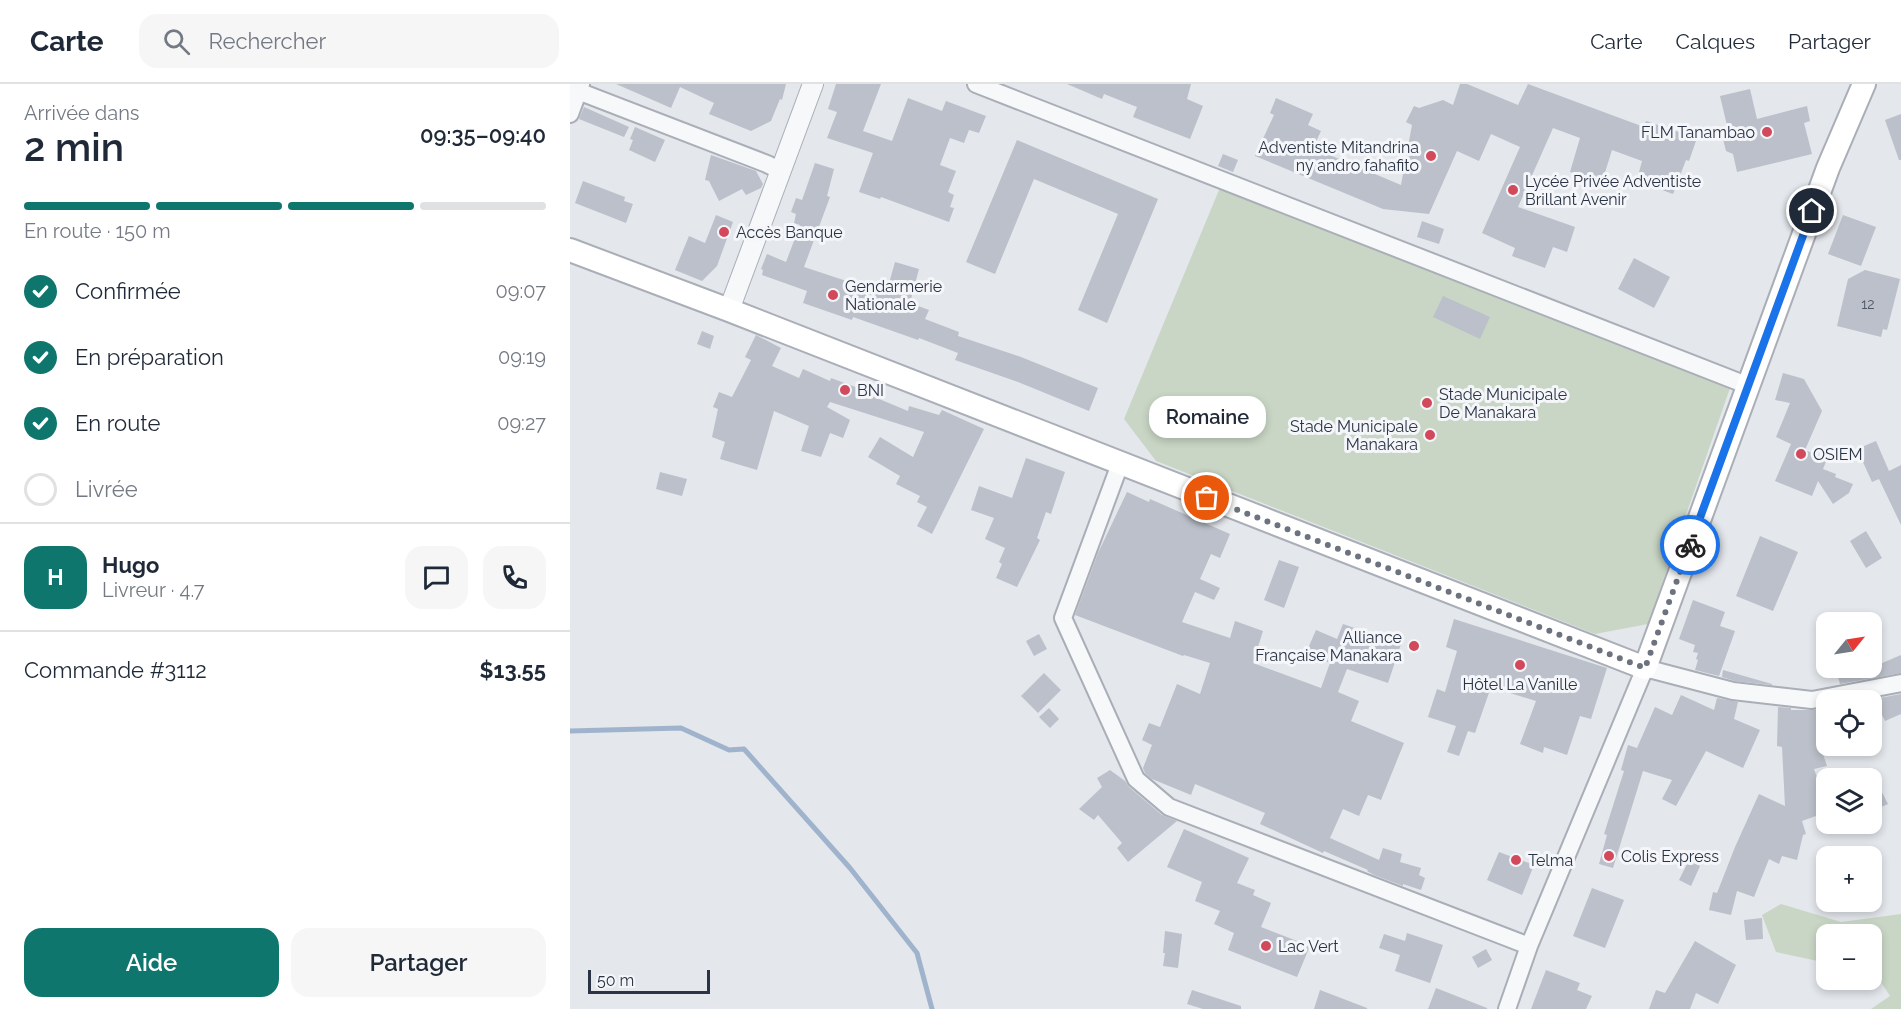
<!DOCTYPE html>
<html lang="fr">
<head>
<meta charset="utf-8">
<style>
  body { margin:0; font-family:Raleway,sans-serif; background:#f6f6f7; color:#1f2937; height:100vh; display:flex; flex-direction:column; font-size:22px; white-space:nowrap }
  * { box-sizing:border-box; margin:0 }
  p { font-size:20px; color:#747a83 }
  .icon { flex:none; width:33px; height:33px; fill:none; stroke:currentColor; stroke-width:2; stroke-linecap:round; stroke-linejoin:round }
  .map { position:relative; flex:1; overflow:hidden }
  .sheet { display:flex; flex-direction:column; background:#fff; width:570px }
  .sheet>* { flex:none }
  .needle { width:39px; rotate:60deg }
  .buttons { position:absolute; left:1246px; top:528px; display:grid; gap:12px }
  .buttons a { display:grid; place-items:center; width:66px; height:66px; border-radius:12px; background:#fff; box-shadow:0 3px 9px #0003; font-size:30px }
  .scale { position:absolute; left:18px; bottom:15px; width:122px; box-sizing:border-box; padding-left:6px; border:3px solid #2b3445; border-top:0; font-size:16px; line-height:21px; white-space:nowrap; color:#2b3445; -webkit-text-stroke:4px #f4f6f9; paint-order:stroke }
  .pin { position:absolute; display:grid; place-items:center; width:51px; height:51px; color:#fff; margin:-26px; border:3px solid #fff; border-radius:50%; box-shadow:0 2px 6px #0007 }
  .courier { position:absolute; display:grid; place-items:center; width:60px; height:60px; margin:-30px; border:4px solid #1a73e8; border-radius:50%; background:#fff; color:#222; box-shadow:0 2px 8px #0007 }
  .bubble { position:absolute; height:42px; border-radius:18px; background:#fff; box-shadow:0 3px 9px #0003; font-size:20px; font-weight:600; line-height:42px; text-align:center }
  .head em { font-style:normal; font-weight:600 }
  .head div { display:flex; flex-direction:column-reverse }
  .head { display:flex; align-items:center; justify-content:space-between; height:102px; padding:0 24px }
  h1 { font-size:39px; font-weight:600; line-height:45px }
  .bar { display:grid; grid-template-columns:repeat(4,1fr); gap:9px 6px; align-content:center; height:72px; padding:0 24px }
  .bar i { height:8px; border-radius:4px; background:#e0e1e3 }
  .bar .current { background:#0f766e }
  .bar p { grid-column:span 4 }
  .line { display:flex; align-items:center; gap:15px; padding:0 24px; border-top:2px solid #e0e1e3 }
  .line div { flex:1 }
  .round { display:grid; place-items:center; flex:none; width:63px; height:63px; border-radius:18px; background:#f6f6f7 }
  ol { padding:0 24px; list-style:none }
  li { display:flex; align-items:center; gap:18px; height:66px }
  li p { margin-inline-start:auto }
  li .icon { padding:6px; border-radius:50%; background:#0f766e; color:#fff; stroke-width:4 }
  li:last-child { color:#747a83 }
  li i { width:33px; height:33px; border:3px solid #e0e1e3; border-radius:50% }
  .button { display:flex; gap:12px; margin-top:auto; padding:12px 24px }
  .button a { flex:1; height:69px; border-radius:18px; background:#0f766e; color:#fff; font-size:24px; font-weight:600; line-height:69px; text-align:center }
  .button a+a { background:#f6f6f7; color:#1f2937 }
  header { display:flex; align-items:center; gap:36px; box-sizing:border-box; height:84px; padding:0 30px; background:#fff; border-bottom:2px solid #e0e1e3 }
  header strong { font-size:28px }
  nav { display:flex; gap:33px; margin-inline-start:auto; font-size:21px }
  .search { width:420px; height:54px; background:#f6f6f7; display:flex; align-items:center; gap:15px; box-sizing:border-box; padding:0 21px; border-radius:18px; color:#747a83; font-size:22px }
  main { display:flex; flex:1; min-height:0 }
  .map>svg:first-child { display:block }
  .green { fill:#c9d6c5 }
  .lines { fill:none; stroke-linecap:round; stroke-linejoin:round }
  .stream { stroke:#9fb4cc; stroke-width:5 }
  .building { fill:#bbc0ca }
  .minor-casing { stroke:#a9aeb7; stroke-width:20 }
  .tertiary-casing { stroke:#a9aeb7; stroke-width:22 }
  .secondary-casing { stroke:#a9aeb7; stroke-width:26 }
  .minor { stroke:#f7f8fa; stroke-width:16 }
  .tertiary { stroke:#f7f8fa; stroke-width:20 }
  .secondary { stroke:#fff; stroke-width:22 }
  .done { stroke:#6c737f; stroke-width:6; stroke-dasharray:0 10.8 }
  .route { stroke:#1a73e8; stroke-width:8 }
  .poi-dot { fill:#d1495b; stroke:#f4f6f9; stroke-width:2 }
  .labels { text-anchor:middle; stroke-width:6; stroke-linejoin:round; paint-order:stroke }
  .number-label { font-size:14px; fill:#4f5766 }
  .poi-label { font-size:16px; fill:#2b3445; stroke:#f4f6f9; text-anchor:start }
</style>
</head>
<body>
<header>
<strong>Carte</strong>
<div class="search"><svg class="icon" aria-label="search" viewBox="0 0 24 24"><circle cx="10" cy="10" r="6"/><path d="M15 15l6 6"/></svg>Rechercher</div>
<nav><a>Carte</a><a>Calques</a><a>Partager</a></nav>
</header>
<main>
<section class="sheet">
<div class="head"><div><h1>2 min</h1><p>Arrivée dans</p></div><em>09:35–09:40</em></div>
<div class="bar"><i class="current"></i><i class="current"></i><i class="current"></i><i></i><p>En route · 150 m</p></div>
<ol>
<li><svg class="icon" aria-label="check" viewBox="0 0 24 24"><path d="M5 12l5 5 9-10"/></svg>Confirmée<p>09:07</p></li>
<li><svg class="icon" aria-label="check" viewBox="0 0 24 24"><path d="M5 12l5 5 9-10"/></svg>En préparation<p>09:19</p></li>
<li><svg class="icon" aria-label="check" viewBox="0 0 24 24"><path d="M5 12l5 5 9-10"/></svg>En route<p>09:27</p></li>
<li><i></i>Livrée</li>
</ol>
<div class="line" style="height:108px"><b class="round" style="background:#0f766e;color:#fff">H</b><div><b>Hugo</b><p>Livreur · 4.7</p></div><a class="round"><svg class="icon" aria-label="chat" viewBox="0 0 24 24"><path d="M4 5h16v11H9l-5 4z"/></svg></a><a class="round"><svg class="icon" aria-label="phone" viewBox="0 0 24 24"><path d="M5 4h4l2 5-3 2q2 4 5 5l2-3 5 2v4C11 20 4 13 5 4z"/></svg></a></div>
<div class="line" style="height:78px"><div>Commande #3112</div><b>$13.55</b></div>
<div class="button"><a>Aide</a><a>Partager</a></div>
</section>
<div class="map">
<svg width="1331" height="925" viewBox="0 0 1331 925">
  <rect width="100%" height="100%" fill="#e4e7ec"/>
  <path class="green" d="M654,94L1160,304L1078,540L1025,550L586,377L554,335Z
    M1211,820L1271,838L1331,830V925H1301L1320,912L1305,889L1302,888V850H1257V879L1206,868L1192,831Z"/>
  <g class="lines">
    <path class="stream" d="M0,647L111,644L159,666L174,665L280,784L347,869L362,925"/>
  </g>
  <path class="building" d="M46,0H216L212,16L210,15L201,37L181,47L139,30L144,19L110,3L101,24Z
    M266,0H311L293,47L322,57L338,14L372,27L376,17L416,32L409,49L399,46L394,59L380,54L370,81L386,87L378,108L384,111L380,123L384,124L379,138L311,113L310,115L289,108L303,69L257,54L267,28L258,25Z
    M497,0H621L617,15L633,22L620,55L563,33L567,23L534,10L532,15Z
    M890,0H897L948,21L958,0L1074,43L1076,37L1127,54L1119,77L1116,76L1103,110L1081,102L1083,96L1068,92L1072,77L1042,66L1032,98L1000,88L1010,54L983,44L948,123L1005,143L997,168L983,163L975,184L942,172L945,164L912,149L950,63L921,50L909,77L887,67L859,130L813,125L685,72L704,31L700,29L706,14L743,30L738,41L751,47L743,64L831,101L842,41L836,38L844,22L849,24L873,16L883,21Z
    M1180,5L1187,35L1237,22L1240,37L1234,39L1242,70L1167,88L1163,70L1156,67L1153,55L1159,50L1150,12Z
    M14,23L59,43L54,53L9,35Z
    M1331,30V76H1329L1315,36Z
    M65,43L95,56L85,78L59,66L63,56L60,55Z
    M447,56L588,115L537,239L508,226L548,130L464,95L425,190L396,178Z
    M653,70L668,76L663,88L648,82Z
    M141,71L186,87L193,100L191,104L176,111L172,105L149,117L139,97L135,96Z
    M245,79L264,85L257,112L260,113L234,183L316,210L325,178L349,185L340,219L359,226L355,235L389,248L388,252L451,273L528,304L519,327L448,298L385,276L388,269L349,254L348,256L283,233L282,236L233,219L237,207L192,191L193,186L191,185L197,170L216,178L230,141L224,139L226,130L221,128L226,114L232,116Z
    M13,97L55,113L54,117L63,120L56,139L5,119Z
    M146,131L163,138L147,182L132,197L105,186L119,152L135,159Z
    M1273,131L1306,143L1291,182L1258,170Z
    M852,137L874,145L869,160L847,153Z
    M1064,174L1100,193L1084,224L1048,205Z
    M1295,186L1330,195L1317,246L1313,245L1311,253L1267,242L1278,195Z
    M873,212L920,233L910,255L863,233Z
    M132,247L144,252L140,265L127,260Z
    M186,251L211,264L202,282L229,294L233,285L260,297L261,294L291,305L290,307L338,327L339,322L369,331L372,326L414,345L362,450L347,442L357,423L347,418L350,412L326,400L330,392L298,373L310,353L343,373L354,348L260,318L257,323L280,336L273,354L260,349L251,373L231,367L239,342L204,327L187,386L150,375L155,358L142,353L148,325L143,323L149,308L162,313L181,276L175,273Z
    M1213,289L1234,295L1252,327L1235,366L1257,375L1253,385L1266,390L1265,393L1283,400L1279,409L1263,420L1248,397L1242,412L1205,397L1221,360L1206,353L1220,319L1205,316Z
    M1306,357L1319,387L1331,381V441L1309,395L1302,398L1287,365Z
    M456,374L495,388L481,430L476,428L467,454L470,456L447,503L426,494L432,480L429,478L435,464L415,455L424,434L401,426L409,402L442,414Z
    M90,388L117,395L112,412L86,405Z
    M557,408L579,418L580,415L660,450L650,474L641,470L630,495L650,504L644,516L625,508L612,538L660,554L665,537L693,547L683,579L751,604L760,579L736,569L746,546L767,555L773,540L831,560L818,599L777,585L768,608L789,617L781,637L834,659L811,716L798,711L789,732L773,725L760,754L809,776L813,764L832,770L830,778L851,784L849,791L855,794L851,806L833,800V802L804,791L797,787L798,786L754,767L753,769L690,740L695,729L625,700L621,711L582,695L575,689L573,684L582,661L572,656L579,639L590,643L607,600L630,610L640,579L614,571L613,572L505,531L528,469Z
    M1296,447L1312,474L1296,484L1280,457Z
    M1190,452L1228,468L1203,527L1166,512Z
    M709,476L729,483L714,524L694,516Z
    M1123,516L1155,528L1150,542L1165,547L1149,592L1125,586L1128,576L1126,575L1128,569L1123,568L1125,561L1109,555Z
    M884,535L1037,584L1021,635L1010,632L997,671L974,663L973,669L950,660L966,617L921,603L905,649L898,647L889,672L877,668L886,642L858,633L867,605L875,608L887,567L876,563Z
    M469,550L477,565L464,572L456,557Z
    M1331,571V589L1270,600L1266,586L1274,584H1306L1305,582Z
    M1153,586L1202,600V601L1165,597L1152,593Z
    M474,589L491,606L468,629L451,612Z
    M1331,610V630L1315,637L1304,615Z
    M1111,611L1144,626L1147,614L1168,618L1164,635L1190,646L1173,684L1136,667L1106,722L1092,715L1102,696L1073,687L1043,784L1029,780L1037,751L1034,750L1054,687L1051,686L1058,661L1067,664L1085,623L1102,631Z
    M1208,623L1221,624V626H1244L1257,624V662L1251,664L1257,682L1244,685L1257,721V728L1232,737L1236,750L1233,751L1227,776L1212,772L1209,780L1199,775L1184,813L1167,807L1161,831L1139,826L1143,808L1147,809L1165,763L1189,710L1215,722L1212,663L1207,662Z
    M479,624L489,635L480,644L469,633Z
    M540,686L555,697L559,703L592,731L607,737L558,778L547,764L552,759L528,731L524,736L509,725L532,703L527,694Z
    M1302,689L1318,720L1302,727Z
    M614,745L679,774L667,799L685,806L683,811L701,819L691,843L740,862L727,893L658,866L664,849L644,840L650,827L625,817L632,798L597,783Z
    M929,768L964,781L952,811L917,796Z
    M1119,776L1130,782L1121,802L1109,796Z
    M1022,804L1054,816L1035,864L1003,852Z
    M1192,834L1193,855L1176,856L1174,836Z
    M595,847L612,850L608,884L593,882L595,869H593Z
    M837,849L873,861L860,899L825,887L830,871L809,864L814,850L835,857Z
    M1125,857L1166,881L1148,920L1126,909L1120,925H1079L1086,906L1095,909Z
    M916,865L922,876L908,884L902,873Z
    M976,886L1010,899L1007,906L1022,912L1016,925H961Z
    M866,904L917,924V925H858Z
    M622,906L671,922V925H633L617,920Z
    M750,906L797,924V925H744Z"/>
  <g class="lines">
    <g class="minor-casing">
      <path id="minor" d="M406,0L1179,302
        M0,4L197,80L211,87
        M0,30L11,0
        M550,380L493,534L566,695L599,723L959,862
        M937,925L959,862L1075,584L1163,607L1242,616L1331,599"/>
    </g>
    <g class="tertiary-casing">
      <path id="tertiary" d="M159,226L243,0"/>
    </g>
    <g class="secondary-casing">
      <path id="secondary" d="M0,166L159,226L1075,584L1258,84L1294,0"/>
    </g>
    <use href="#minor" class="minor"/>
    <use href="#tertiary" class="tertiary"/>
    <use href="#secondary" class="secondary"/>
  </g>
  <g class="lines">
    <path class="done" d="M637,414L1075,584L1120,461"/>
    <path class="route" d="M1120,461L1242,127"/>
  </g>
  <g class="poi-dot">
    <circle cx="1197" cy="48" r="6"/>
    <circle cx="861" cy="72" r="6"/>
    <circle cx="943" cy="106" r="6"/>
    <circle cx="154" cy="148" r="6"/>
    <circle cx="263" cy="211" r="6"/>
    <circle cx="275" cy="306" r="6"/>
    <circle cx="857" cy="319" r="6"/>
    <circle cx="860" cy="351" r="6"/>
    <circle cx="1231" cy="370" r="6"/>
    <circle cx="844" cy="562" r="6"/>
    <circle cx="950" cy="581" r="6"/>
    <circle cx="1039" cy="772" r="6"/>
    <circle cx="946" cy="776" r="6"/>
    <circle cx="696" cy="862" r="6"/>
  </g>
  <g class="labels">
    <g class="number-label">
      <text x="1298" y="225">12</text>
    </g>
    <g class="poi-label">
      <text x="1185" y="54" text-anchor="end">FLM Tanambao</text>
      <text x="849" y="69" text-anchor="end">Adventiste Mitandrina<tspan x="849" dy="18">ny andro fahafito</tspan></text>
      <text x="955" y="103">Lycée Privée Adventiste<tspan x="955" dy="18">Brillant Avenir</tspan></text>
      <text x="166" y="154">Accès Banque</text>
      <text x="275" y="208">Gendarmerie<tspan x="275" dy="18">Nationale</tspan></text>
      <text x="287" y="312">BNI</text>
      <text x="869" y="316">Stade Municipale<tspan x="869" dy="18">De Manakara</tspan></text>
      <text x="848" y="348" text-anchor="end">Stade Municipale<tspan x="848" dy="18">Manakara</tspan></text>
      <text x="1243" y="376">OSIEM</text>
      <text x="832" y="559" text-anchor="end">Alliance<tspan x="832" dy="18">Française Manakara</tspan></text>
      <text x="950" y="606" text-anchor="middle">Hôtel La Vanille</text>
      <text x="1051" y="778">Colis Express</text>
      <text x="958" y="782">Telma</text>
      <text x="708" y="868">Lac Vert</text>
    </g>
  </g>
</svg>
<div class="buttons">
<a><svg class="needle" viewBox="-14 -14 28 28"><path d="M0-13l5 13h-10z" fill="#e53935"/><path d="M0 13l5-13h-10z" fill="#747a83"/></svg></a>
<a><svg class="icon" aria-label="locate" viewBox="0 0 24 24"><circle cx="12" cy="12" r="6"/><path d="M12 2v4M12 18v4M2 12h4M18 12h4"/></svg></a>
<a><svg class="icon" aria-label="layers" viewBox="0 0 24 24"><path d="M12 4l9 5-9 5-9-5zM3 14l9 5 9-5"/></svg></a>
<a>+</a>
<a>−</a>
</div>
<div class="scale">50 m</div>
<div class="pin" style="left:637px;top:414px;background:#ea580c"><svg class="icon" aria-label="bag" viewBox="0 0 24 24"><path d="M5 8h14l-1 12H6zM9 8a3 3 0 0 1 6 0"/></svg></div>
<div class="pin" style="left:1242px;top:127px;background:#1f2937"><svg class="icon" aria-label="home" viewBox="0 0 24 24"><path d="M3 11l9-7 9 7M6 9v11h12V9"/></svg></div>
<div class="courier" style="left:1120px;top:461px"><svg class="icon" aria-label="bike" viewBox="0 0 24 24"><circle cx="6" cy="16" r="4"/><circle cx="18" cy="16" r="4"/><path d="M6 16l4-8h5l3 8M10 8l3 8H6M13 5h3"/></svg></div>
<div class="bubble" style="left:579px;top:312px;width:117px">Romaine</div>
</div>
</main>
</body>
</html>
